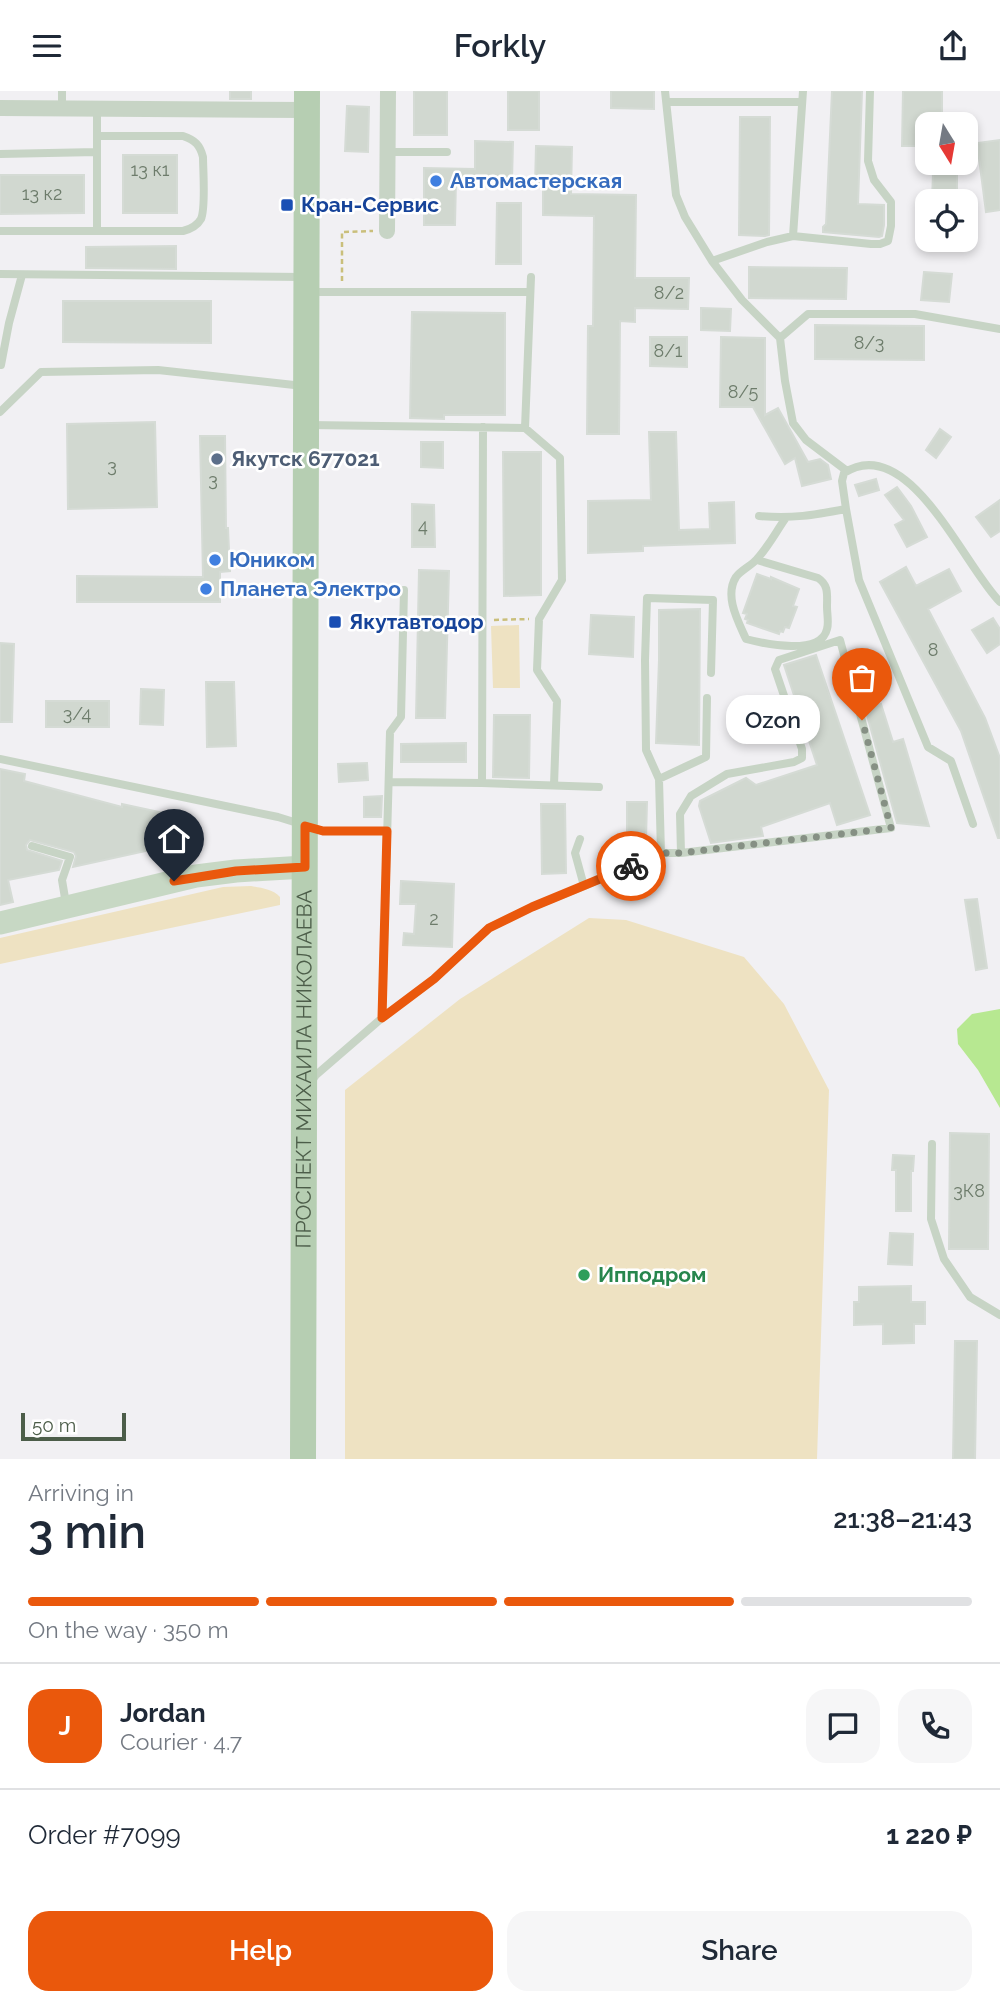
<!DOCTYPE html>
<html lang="en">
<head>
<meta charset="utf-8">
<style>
  body { margin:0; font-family:Raleway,sans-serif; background:#f6f6f7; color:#1f2937; height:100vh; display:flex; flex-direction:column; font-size:26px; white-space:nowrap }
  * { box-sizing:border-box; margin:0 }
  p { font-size:23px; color:#747a83 }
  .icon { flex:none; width:38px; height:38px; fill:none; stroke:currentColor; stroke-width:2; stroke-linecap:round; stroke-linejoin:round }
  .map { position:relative; height:1368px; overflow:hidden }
  .details { display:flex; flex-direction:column; background:#fff; flex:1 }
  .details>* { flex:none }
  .needle { width:46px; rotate:169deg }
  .fabs { position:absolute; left:915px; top:21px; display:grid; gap:14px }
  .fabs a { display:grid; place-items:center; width:63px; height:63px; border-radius:14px; background:#fff; box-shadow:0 4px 10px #0003; font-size:35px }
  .scale { position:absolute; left:21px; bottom:18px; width:105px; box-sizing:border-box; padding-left:7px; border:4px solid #4c5d49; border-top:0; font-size:19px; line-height:24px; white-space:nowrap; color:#4c5d49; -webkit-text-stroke:5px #fff; paint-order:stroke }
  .pin { position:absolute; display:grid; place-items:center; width:60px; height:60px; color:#fff; margin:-72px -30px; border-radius:50% 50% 50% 0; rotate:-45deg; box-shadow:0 0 7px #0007 }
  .pin .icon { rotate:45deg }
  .courier { position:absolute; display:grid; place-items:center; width:70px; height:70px; margin:-35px; border:5px solid #ea580c; border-radius:50%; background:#fff; color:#222; box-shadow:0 2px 9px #0007 }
  .bubble { position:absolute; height:49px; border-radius:21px; background:#fff; box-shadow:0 4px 10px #0003; font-size:23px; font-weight:600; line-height:49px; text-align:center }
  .head em { font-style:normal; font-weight:600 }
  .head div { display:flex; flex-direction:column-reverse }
  .head { display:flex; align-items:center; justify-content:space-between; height:119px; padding:0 28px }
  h1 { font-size:46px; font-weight:600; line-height:52px }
  .bar { display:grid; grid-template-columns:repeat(4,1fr); gap:10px 7px; align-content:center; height:84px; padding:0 28px }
  .bar i { height:9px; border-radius:5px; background:#e0e1e3 }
  .bar .selected { background:#ea580c }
  .bar p { grid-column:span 4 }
  .line { display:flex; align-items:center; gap:18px; padding:0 28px; border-top:2px solid #e0e1e3 }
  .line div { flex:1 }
  .round { display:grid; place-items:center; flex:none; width:74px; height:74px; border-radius:21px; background:#f6f6f7 }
  .cta { display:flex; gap:14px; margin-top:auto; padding:14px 28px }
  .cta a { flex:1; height:80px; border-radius:21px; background:#ea580c; color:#fff; font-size:28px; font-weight:600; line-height:80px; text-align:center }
  .cta a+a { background:#f6f6f7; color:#1f2937 }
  header { display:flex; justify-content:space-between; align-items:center; height:91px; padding:0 28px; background:#fff; font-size:32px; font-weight:600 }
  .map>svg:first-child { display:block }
  .green { fill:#eee2c2 }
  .water { fill:#b7e891 }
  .building { fill:#d1d8d0; stroke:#d5dbd5; stroke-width:2 }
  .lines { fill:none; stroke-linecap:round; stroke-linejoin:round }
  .path { stroke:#cabf7b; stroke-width:2.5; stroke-dasharray:5 3.5; stroke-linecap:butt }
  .lane { stroke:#c7d4c5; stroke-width:8 }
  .street { stroke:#c7d4c5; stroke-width:16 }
  .secondary { stroke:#c7d8c4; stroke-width:23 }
  .primary { stroke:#b6ceb2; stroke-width:26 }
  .done { stroke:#869084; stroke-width:7; stroke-dasharray:0 12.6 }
  .route { stroke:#ea580c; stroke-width:9 }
  .shop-dot { fill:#3f7fe0; stroke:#fff; stroke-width:2.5 }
  .transit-dot { fill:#1a4fb4; stroke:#fff; stroke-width:2.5 }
  .service-dot { fill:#5c6f8a; stroke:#fff; stroke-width:2.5 }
  .leisure-dot { fill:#2e9e5b; stroke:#fff; stroke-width:2.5 }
  .labels { text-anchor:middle; stroke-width:5; stroke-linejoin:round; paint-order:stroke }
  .number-label { font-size:18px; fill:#6d7c6b }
  .shop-label { font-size:21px; font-weight:bold; fill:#366cbe; stroke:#fff; text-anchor:start }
  .transit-label { font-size:21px; font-weight:bold; fill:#164399; stroke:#fff; text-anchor:start }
  .service-label { font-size:21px; font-weight:bold; fill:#4e5e75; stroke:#fff; text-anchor:start }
  .street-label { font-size:21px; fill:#4c5d49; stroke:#fff }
  .leisure-label { font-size:21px; font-weight:bold; fill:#27864d; stroke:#fff; text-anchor:start }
</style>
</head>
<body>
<header><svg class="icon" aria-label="menu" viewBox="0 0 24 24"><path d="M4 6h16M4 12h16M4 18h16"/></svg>Forkly<svg class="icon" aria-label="share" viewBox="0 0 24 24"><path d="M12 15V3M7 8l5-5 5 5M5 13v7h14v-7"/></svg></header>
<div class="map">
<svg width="1000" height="1368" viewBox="0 0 1000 1368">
  <rect width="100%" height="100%" fill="#f1f0f3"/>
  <path class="green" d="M519,534L520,597H493L491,535Z
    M251,795C261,797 273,798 280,806V814L0,873V847L223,796Z
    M589,827L626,829L744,866L784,913L829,999L817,1368H345V999L460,908Z"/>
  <path class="water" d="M1000,918V1017L978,979L958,953L957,938L972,923Z"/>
  <path class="building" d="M230,0H251V8H230Z
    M414,0H447V44H414Z
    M508,0H539V39H508Z
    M611,0H654V18L611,17Z
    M832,0H862L858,113L884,114V134L882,145L879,146L823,141V136L826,133Z
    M903,0H942V33H928V55H902Z
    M347,15L369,16L368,61L345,60Z
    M740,26H770L769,144L765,145L739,144Z
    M1000,49V119L986,121L977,52Z
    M475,50L513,51L512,90L456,89L455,134H424V77L475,78Z
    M536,55L572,56L571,103L636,104L635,187H689L688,218L635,217V231L620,230L619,343H587L588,235H593L594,125L543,124V95H535Z
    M123,64H177V122H123Z
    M933,82L957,83V110H932Z
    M0,84H84V122L0,123Z
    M497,112H521V173H496Z
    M176,155V178L86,177V156Z
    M749,176L847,177L846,208L749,207Z
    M924,181L952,183L949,211L921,209Z
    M63,210H211V252L63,251Z
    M701,217L731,218L730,240L701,239Z
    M412,221L505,222V324H444V328L410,327Z
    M815,234L924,235V269L815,268Z
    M650,246H687V276L650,275Z
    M721,246L765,247V324L778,317L808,371L820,368L828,374L831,388L802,395L795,367L785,373L753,316H720Z
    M155,331L157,416L68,418L67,333Z
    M940,338L951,346L936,367L926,359Z
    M649,341H676L679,439L710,438L709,412L734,411L735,452L643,455V460L588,462V410L651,409Z
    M200,345H225L226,437H228L230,480L220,481V511H77V485L203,486Z
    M421,351H443V377L421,376Z
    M503,361H541V504L504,505Z
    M876,388L879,399L859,405L855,394Z
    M897,396L911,415L927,446L907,456L895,434L904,429L885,404Z
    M1000,409V440L991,446L976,426Z
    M412,413L434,414L435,456H412Z
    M906,476L916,495L949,478L961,500L928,518L985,627L1000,667V747H998L961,640L880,491Z
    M419,479L449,480L445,627H416Z
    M757,483L771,488V486L799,498L793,515L797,516L789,537L785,536L783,541L780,540L779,543L747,532L748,529L745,528L747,523L743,522Z
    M700,518L699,654L656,652L659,569V519Z
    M591,524L634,526L633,566L589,563Z
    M993,527L1000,538V553L987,562L972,539Z
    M0,552L14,553L12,631H0Z
    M816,564L870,724L837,734L830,712L761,736L763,745L711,752L699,715L700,710L746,687L756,694L817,674L784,574Z
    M206,591H234L236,655L207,656Z
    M141,598L164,599L163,634L140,633Z
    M46,610H109V636H46Z
    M881,613L893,651L903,648L929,735L897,732L865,617Z
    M494,624H530L529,687L493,686Z
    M466,652V671H401V653Z
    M367,672L368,689L339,691L338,673Z
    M0,678L25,683L24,690L122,716V713L192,728L200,748L73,776L76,765L74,761L30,749L26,754L27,759L62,770L59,779L8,789L13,811L0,814Z
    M382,705L381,726H364V706Z
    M627,711H647L646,748H627Z
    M541,713H565L566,782L542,783Z
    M401,790L454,793L452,856L403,854L404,842L414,843L416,813H400Z
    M977,808L987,877L976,879L965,809Z
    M950,1042L989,1043L988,1158H949Z
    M893,1064L914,1065L913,1080H911V1120H896V1079H892Z
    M890,1142L913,1143L912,1174L888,1173Z
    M911,1195V1211H925V1233H914V1252L883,1253V1233L854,1234V1211H859V1196Z
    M955,1250H977L975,1368H953Z"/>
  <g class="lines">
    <path class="path" d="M342,190V141L373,140
      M494,529L529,528"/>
    <path class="lane" d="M665,0L676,104L685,126L712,170L742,209L780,247L785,290L793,332L806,349L847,380
      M667,11H802
      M62,18V0
      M97,18V140
      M388,61H447
      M0,63L97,61
      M0,140H183C191,138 197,135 201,128C206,117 203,79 203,66C200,54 195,49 183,45H97
      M793,145L803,0
      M712,170L767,151L793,145L871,153H880L888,150L891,135V111L874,89L868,70L870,0
      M0,183L303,186
      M309,201H530
      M780,247L808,223H915L1000,238
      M1,274L9,232L22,184
      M0,321L41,281L158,279L303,295
      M309,334L525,337L560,367L562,489L539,528L537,579L557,610L554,694
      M483,336L482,692L599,696
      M525,337L531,186
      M846,418L859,489L928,656L951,670L973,733
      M759,425C792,428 814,424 846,418L842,390L844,382C908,340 964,475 1000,511
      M757,469L818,487C829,494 827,504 827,516C827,523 829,532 827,538C821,565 765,553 746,548C738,530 724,505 736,486C741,479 751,475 757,468C768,456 776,441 785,428
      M0,668L278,726L323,740H387
      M659,688L706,666L707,607
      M389,691L482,692
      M32,755L70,766L62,789L66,813
      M661,762H681L680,723L691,705L727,683L794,671L802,667V658L775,578L779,569L840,549L891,737L681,762
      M584,795L661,762L659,688L646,659L645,569L647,507L713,509L711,582
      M382,927L390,641L401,626L404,499
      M311,991L316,984L382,927L434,888L489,837L532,816L584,795L575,762L580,748
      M932,1053L931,1128L944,1168L970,1206L1000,1224"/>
    <path class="street" d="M0,17L307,19
      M387,140L388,0"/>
    <path class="secondary" d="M0,832L196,785L236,780L305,776"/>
    <path class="primary" id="s1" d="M303,1368L307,0"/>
  </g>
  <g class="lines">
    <path class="done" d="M631,775L661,762H681L891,737L862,629"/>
    <path class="route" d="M174,790L236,780L305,776V735L323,740H387L382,927L434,888L489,837L532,816L631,775"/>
  </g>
  <g class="shop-dot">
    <circle cx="436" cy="90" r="7"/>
    <circle cx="215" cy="469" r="7"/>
    <circle cx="206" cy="498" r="7"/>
  </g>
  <g class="transit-dot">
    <rect x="280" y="107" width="14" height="14" rx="3.5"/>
    <rect x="328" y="524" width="14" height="14" rx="3.5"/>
  </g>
  <circle class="service-dot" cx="217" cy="368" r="7"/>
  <circle class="leisure-dot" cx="584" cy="1184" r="7"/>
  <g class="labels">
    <g class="number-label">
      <text x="150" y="85">13 к1</text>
      <text x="42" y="109">13 к2</text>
      <text x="669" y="208">8/2</text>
      <text x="869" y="258">8/3</text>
      <text x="668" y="266">8/1</text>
      <text x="743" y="307">8/5</text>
      <text x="112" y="381">3</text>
      <text x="213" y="395">3</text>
      <text x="423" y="441">4</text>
      <text x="933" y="565">8</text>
      <text x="77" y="629">3/4</text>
      <text x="434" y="834">2</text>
      <text x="969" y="1106">3К8</text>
    </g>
    <g class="shop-label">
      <text x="450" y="97">Автомастерская</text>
      <text x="229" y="476">Юником</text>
      <text x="220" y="505">Планета Электро</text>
    </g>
    <g class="transit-label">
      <text x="301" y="121">Кран-Сервис</text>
      <text x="349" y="538">Якутавтодор</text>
    </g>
    <g class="service-label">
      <text x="231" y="375">Якутск 677021</text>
    </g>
    <g class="street-label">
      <text dy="7" stroke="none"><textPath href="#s1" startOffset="390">ПРОСПЕКТ МИХАИЛА НИКОЛАЕВА</textPath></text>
    </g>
    <g class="leisure-label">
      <text x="598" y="1191">Ипподром</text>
    </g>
  </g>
</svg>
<div class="fabs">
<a><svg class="needle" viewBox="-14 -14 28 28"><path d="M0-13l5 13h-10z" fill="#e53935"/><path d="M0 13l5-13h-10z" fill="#747a83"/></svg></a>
<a><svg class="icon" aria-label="locate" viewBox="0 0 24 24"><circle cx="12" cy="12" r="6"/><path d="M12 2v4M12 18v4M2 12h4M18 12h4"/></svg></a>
</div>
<div class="scale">50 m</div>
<div class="pin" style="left:862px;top:629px;background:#ea580c"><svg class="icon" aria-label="bag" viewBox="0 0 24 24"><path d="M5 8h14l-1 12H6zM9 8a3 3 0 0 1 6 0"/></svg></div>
<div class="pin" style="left:174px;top:790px;background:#1f2937"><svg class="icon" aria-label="home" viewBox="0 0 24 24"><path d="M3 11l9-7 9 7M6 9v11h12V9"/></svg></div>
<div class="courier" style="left:631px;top:775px"><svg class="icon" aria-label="bike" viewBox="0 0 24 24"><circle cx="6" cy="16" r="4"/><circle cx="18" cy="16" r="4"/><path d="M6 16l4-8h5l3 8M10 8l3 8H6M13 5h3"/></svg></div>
<div class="bubble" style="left:726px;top:604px;width:94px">Ozon</div>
</div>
<section class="details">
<div class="head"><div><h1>3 min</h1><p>Arriving in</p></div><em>21:38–21:43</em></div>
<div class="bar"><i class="selected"></i><i class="selected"></i><i class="selected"></i><i></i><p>On the way · 350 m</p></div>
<div class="line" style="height:126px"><b class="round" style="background:#ea580c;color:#fff">J</b><div><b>Jordan</b><p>Courier · 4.7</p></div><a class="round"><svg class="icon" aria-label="chat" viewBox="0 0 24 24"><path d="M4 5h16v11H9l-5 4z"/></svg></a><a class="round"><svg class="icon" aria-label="phone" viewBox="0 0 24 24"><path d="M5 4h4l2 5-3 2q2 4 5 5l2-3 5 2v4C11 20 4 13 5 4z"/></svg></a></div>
<div class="line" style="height:91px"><div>Order #7099</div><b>1 220 ₽</b></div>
<div class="cta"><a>Help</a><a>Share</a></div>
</section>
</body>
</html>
